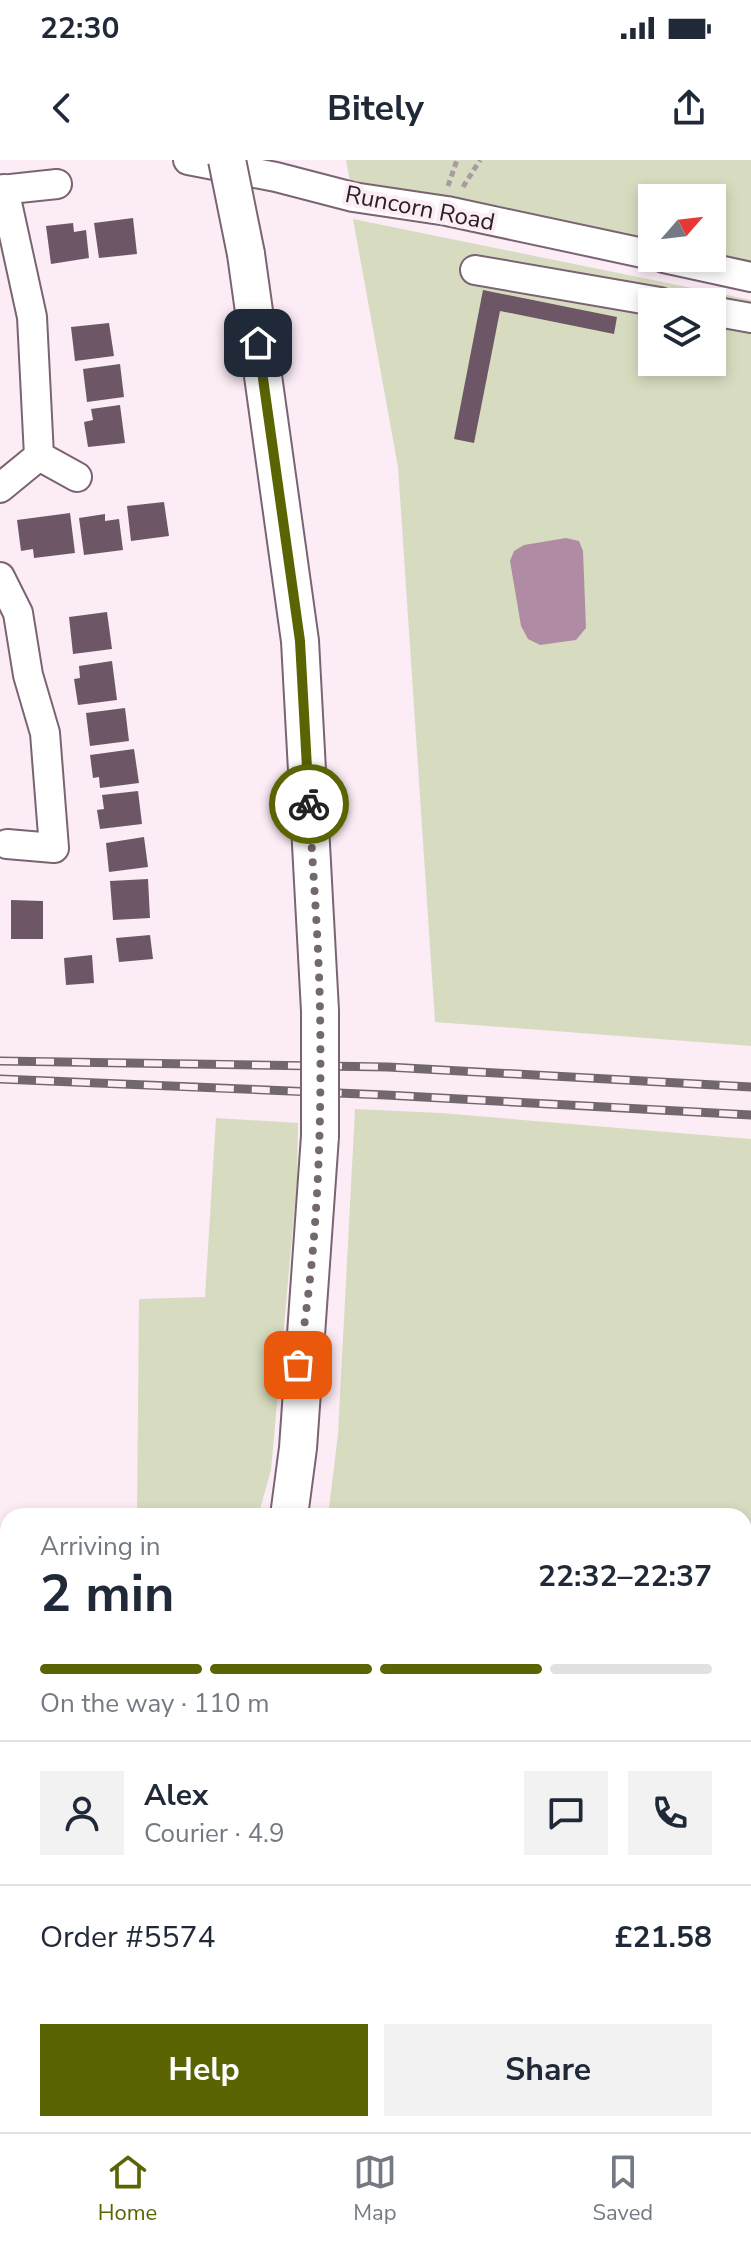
<!DOCTYPE html>
<html lang="en">
<head>
<meta charset="utf-8">
<style>
  body { margin:0; font-family:"Nunito Sans",sans-serif; background:#f2f2f3; color:#1f2937; height:100vh; display:flex; flex-direction:column; font-size:30px; white-space:nowrap }
  * { box-sizing:border-box; margin:0 }
  p { font-size:26px; color:#747a83 }
  .icon { flex:none; width:44px; height:44px; fill:none; stroke:currentColor; stroke-width:2; stroke-linecap:round; stroke-linejoin:round }
  .map { position:relative; flex:1; overflow:hidden }
  .drawer { position:absolute; left:0px; top:1348px; width:752px; height:624px; display:flex; flex-direction:column; background:#fff; border-radius:24px 24px 0 0; box-shadow:0 4px 12px #0003 }
  .drawer>* { flex:none }
  .needle { width:52px; rotate:62deg }
  .fabs { position:absolute; left:638px; top:24px; display:grid; gap:16px }
  .fabs a { display:grid; place-items:center; width:88px; height:88px; border-radius:0px; background:#fff; box-shadow:0 4px 12px #0003; font-size:40px }
  .pin { position:absolute; display:grid; place-items:center; width:68px; height:68px; color:#fff; margin:-34px; border-radius:16px; box-shadow:0 4px 12px #0006 }
  .courier { position:absolute; display:grid; place-items:center; width:80px; height:80px; margin:-40px; border:6px solid #5b6403; border-radius:50%; background:#fff; color:#222; box-shadow:0 2px 10px #0007 }
  .head em { font-style:normal; font-weight:700 }
  .head div { display:flex; flex-direction:column-reverse }
  .head { display:flex; align-items:center; justify-content:space-between; height:136px; padding:0 40px }
  h1 { font-size:52px; font-weight:700; line-height:60px }
  .bar { display:grid; grid-template-columns:repeat(4,1fr); gap:12px 8px; align-content:center; height:96px; padding:0 40px }
  .bar i { height:10px; border-radius:6px; background:#e0e1e3 }
  .bar .active { background:#5b6403 }
  .bar p { grid-column:span 4 }
  .line { display:flex; align-items:center; gap:20px; padding:0 40px; border-top:2px solid #e0e1e3 }
  .line div { flex:1 }
  .round { display:grid; place-items:center; flex:none; width:84px; height:84px; border-radius:0px; background:#f2f2f3 }
  .button { display:flex; gap:16px; margin-top:auto; padding:16px 40px }
  .button a { flex:1; height:92px; border-radius:0px; background:#5b6403; color:#fff; font-size:32px; font-weight:700; line-height:92px; text-align:center }
  .button a+a { background:#f2f2f3; color:#1f2937 }
  .status { display:flex; justify-content:space-between; align-items:center; height:56px; padding:0 40px; background:#fff; direction:ltr }
  .status svg { height:22px; fill:currentColor }
  header { display:flex; justify-content:space-between; align-items:center; height:104px; padding:0 40px; background:#fff; font-size:36px; font-weight:700 }
  .menu { display:flex; justify-content:space-around; align-items:center; height:112px; border-top:2px solid #e0e1e3; background:#fff; font-size:22px; color:#747a83 }
  .menu a { display:grid; justify-items:center; gap:4px }
  .menu .active { color:#5b6403 }
  .map>svg:first-child { display:block }
  .green { fill:#d7dcc0; fill-rule:evenodd }
  .water { fill:#b08ca4 }
  .building { fill:#6d5766 }
  .lines { fill:none; stroke-linecap:round; stroke-linejoin:round }
  .minor-casing { stroke:#7a6472; stroke-width:32 }
  .major-casing { stroke:#7a6472; stroke-width:40 }
  .path { stroke:#a89ba4; stroke-width:5; stroke-dasharray:6 4; stroke-linecap:butt }
  .minor { stroke:#fff; stroke-width:28 }
  .major { stroke:#fff; stroke-width:36 }
  .rail-casing { stroke:#73676f; stroke-width:9 }
  .rail { stroke:#fcecf6; stroke-width:6; stroke-dasharray:18; stroke-linecap:butt }
  .major-bridge-casing { stroke:#7a6472; stroke-width:40; stroke-linecap:butt }
  .major-bridge { stroke:#fff; stroke-width:36 }
  .done { stroke:#74686f; stroke-width:8; stroke-dasharray:0 14.4 }
  .route { stroke:#5b6403; stroke-width:10 }
  .labels { text-anchor:middle; stroke-width:8; stroke-linejoin:round; paint-order:stroke }
  .street-label { font-size:24px; fill:#2a2127; stroke:#fcecf6 }
</style>
</head>
<body>
<div class="status"><b>22:30</b><svg viewBox="0 0 49 12"><path d="M0 12V9h3v3zM5 12V6h3v6zM10 12V3h3v9zM15 12V0h3v12zM26 1h20v11H26zM47 4h2v5h-2z"/></svg></div>
<header><svg class="icon" aria-label="back" viewBox="0 0 24 24"><path d="M15 5l-7 7 7 7"/></svg>Bitely<svg class="icon" aria-label="share" viewBox="0 0 24 24"><path d="M12 15V3M7 8l5-5 5 5M5 13v7h14v-7"/></svg></header>
<div class="map">
<svg width="751" height="1972" viewBox="0 0 751 1972">
  <rect width="100%" height="100%" fill="#fcecf6"/>
  <path class="green" d="M346,0H751V117L712,98V38H652V95L353,37Z
    M353,59L751,140V886L435,862L398,307ZM652,142H712V202H652Z
    M355,949L440,953L751,979V1972H321L322,1964H744V1356H328L338,1274Z
    M216,958L298,963L297,1022L271,1310L258,1356H137L139,1139L205,1137Z"/>
  <path class="water" d="M566,378L579,381L583,391L586,468L576,480L540,485L528,479L521,466L510,401L514,391L524,385Z"/>
  <path class="building" d="M133,58L137,94L99,98L94,63Z
    M73,63L74,72L86,70L89,98L51,104L46,66Z
    M483,130L617,157L614,174L500,151L474,283L454,279Z
    M109,163L114,196L75,201L71,167Z
    M120,204L124,237L87,242L83,209Z
    M120,245L125,283L88,287L84,262L93,260L91,249Z
    M164,342L169,376L131,381L127,346Z
    M70,353L75,393L34,398L33,389L21,391L17,360Z
    M105,354V361L119,359L123,390L84,395L79,358Z
    M107,452L112,489L73,494L69,457Z
    M112,501L117,540L78,545L74,519L80,518L79,506Z
    M125,548L129,581L90,586L86,553Z
    M134,589L139,623L100,628L99,617L93,618L90,595Z
    M138,631L142,664L100,669L97,650L104,649L102,635Z
    M144,677L148,707L109,712L106,683Z
    M148,719L150,758L113,760L110,721Z
    M11,740L43,741V779H11Z
    M150,775L153,799L119,802L116,778Z
    M92,795L94,823L66,825L64,798Z
    M744,1435L751,1441V1473L744,1482Z"/>
  <g class="lines">
    <g class="minor-casing">
      <path id="minor" d="M188,0L276,17L353,37L447,51L652,95
        M0,30L57,24
        M664,98L751,117
        M475,110L660,142
        M712,151L751,158
        M39,296L77,317
        M0,328L39,296L32,157L4,29
        M0,417L18,453L28,515L45,573L54,688L7,684
        M744,1502L751,1493
        M0,1638L8,1647
        M0,1851L8,1852"/>
    </g>
    <g class="major-casing">
      <path id="major" d="M246,94L300,481L320,851
        M289,1356L298,1288L320,976
        M175,1972L176,1964
        M210,1972L211,1964"/>
    </g>
    <path class="path" d="M448,26L457,0
      M463,27L480,0
      M339,1972L340,1964"/>
    <use href="#minor" class="minor"/>
    <use href="#major" class="major"/>
    <g class="rail-casing">
      <path id="rail" d="M0,901L388,907L751,927
        M0,919L386,935L751,955"/>
    </g>
    <use href="#rail" class="rail"/>
    <g class="major-bridge-casing">
      <path id="major-bridge" d="M227,0L246,94
        M320,976V851"/>
    </g>
    <use href="#major-bridge" class="major-bridge"/>
  </g>
  <g class="lines">
    <path class="done" d="M298,1205C318,1089 322,969 320,852C319,783 313,713 309,644"/>
    <path class="route" d="M258,183L300,481L309,644"/>
  </g>
  <g class="labels">
    <g class="street-label">
      <text transform="translate(420 48) rotate(11)" y="8">Runcorn Road</text>
    </g>
  </g>
</svg>
<div class="fabs">
<a><svg class="needle" viewBox="-14 -14 28 28"><path d="M0-13l5 13h-10z" fill="#e53935"/><path d="M0 13l5-13h-10z" fill="#747a83"/></svg></a>
<a><svg class="icon" aria-label="layers" viewBox="0 0 24 24"><path d="M12 4l9 5-9 5-9-5zM3 14l9 5 9-5"/></svg></a>
</div>
<div class="pin" style="left:298px;top:1205px;background:#ea580c"><svg class="icon" aria-label="bag" viewBox="0 0 24 24"><path d="M5 8h14l-1 12H6zM9 8a3 3 0 0 1 6 0"/></svg></div>
<div class="pin" style="left:258px;top:183px;background:#1f2937"><svg class="icon" aria-label="home" viewBox="0 0 24 24"><path d="M3 11l9-7 9 7M6 9v11h12V9"/></svg></div>
<div class="courier" style="left:309px;top:644px"><svg class="icon" aria-label="bike" viewBox="0 0 24 24"><circle cx="6" cy="16" r="4"/><circle cx="18" cy="16" r="4"/><path d="M6 16l4-8h5l3 8M10 8l3 8H6M13 5h3"/></svg></div>
<section class="drawer">
<div class="head"><div><h1>2 min</h1><p>Arriving in</p></div><em>22:32–22:37</em></div>
<div class="bar"><i class="active"></i><i class="active"></i><i class="active"></i><i></i><p>On the way · 110 m</p></div>
<div class="line" style="height:144px"><a class="round"><svg class="icon" aria-label="person" viewBox="0 0 24 24"><circle cx="12" cy="8" r="4"/><path d="M4 21q1-7 8-7t8 7"/></svg></a><div><b>Alex</b><p>Courier · 4.9</p></div><a class="round"><svg class="icon" aria-label="chat" viewBox="0 0 24 24"><path d="M4 5h16v11H9l-5 4z"/></svg></a><a class="round"><svg class="icon" aria-label="phone" viewBox="0 0 24 24"><path d="M5 4h4l2 5-3 2q2 4 5 5l2-3 5 2v4C11 20 4 13 5 4z"/></svg></a></div>
<div class="line" style="height:104px"><div>Order #5574</div><b>£21.58</b></div>
<div class="button"><a>Help</a><a>Share</a></div>
</section>
</div>
<nav class="menu">
<a class="active"><svg class="icon" aria-label="home" viewBox="0 0 24 24"><path d="M3 11l9-7 9 7M6 9v11h12V9"/></svg>Home</a>
<a><svg class="icon" aria-label="map" viewBox="0 0 24 24"><path d="M3 6l6-2 6 2 6-2v14l-6 2-6-2-6 2zM9 4v14M15 6v14"/></svg>Map</a>
<a><svg class="icon" aria-label="saved" viewBox="0 0 24 24"><path d="M7 4h10v16l-5-4-5 4z"/></svg>Saved</a>
</nav>
</body>
</html>
